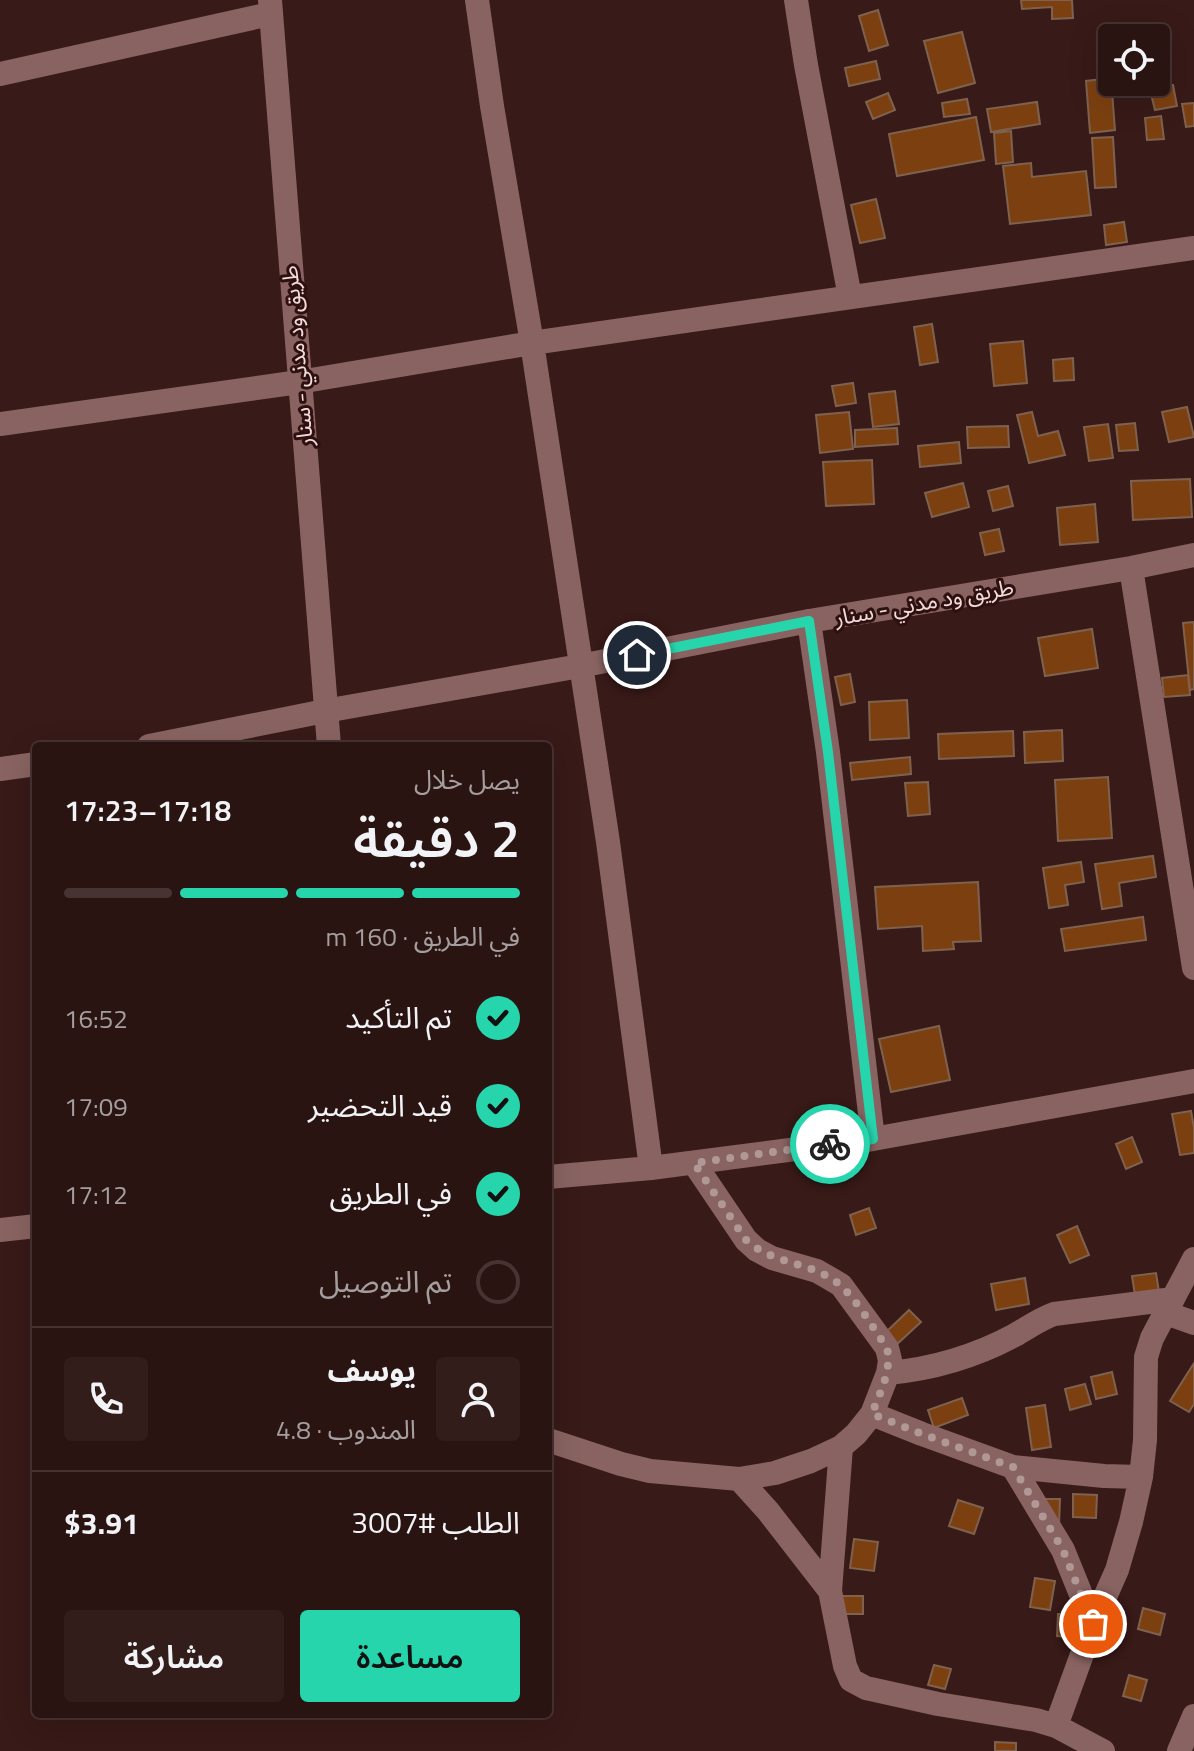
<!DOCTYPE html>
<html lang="ar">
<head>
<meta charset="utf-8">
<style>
  body { margin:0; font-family:"Titillium Web","Noto Sans Arabic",sans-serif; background:#321d1b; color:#f1f3f6; direction:rtl; height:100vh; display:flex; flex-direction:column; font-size:30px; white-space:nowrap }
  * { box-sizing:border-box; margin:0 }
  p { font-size:26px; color:#a59e9f }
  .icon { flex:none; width:44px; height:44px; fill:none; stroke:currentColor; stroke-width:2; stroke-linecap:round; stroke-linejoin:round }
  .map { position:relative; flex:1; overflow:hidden; direction:ltr }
  .sheet { position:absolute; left:32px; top:742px; width:520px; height:976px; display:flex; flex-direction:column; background:#2a1412; border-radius:8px; box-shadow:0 8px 32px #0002,0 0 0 2px #463332; direction:rtl }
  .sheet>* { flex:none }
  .controls { position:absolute; left:1098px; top:24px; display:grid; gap:16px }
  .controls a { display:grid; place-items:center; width:72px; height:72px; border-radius:8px; background:#2a1412; box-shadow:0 8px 32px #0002,0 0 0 2px #463332; font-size:40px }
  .pin { position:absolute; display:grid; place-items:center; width:68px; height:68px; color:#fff; margin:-34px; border:4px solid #fff; border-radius:50%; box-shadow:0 2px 8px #0007 }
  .courier { position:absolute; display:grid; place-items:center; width:80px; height:80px; margin:-40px; border:6px solid #27d5ad; border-radius:50%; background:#fff; color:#222; box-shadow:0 2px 10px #0007 }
  .overview em { font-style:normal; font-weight:600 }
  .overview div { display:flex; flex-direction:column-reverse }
  .overview { display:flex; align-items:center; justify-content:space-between; height:136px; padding:0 32px }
  h1 { font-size:52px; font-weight:600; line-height:60px }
  .bar { display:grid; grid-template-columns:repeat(4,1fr); gap:12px 8px; align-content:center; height:96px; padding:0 32px }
  .bar i { height:10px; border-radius:6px; background:#463332 }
  .bar .selected { background:#27d5ad }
  .bar p { grid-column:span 4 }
  .line { display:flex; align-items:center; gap:20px; padding:0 32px; border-top:2px solid #463332 }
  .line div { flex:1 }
  .round { display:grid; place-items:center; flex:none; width:84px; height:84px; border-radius:8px; background:#321d1b }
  ol { padding:0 32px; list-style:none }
  li { display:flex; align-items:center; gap:24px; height:88px }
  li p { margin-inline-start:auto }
  li .icon { padding:8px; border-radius:50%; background:#27d5ad; color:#111; stroke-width:4 }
  li:last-child { color:#a59e9f }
  li i { width:44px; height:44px; border:4px solid #463332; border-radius:50% }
  .primary-button { display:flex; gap:16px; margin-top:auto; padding:16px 32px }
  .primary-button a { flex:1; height:92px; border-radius:8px; background:#27d5ad; color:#111; font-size:32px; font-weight:600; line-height:92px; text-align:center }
  .primary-button a+a { background:#321d1b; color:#f1f3f6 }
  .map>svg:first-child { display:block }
  .building { fill:#7c4010; stroke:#7e614e; stroke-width:2 }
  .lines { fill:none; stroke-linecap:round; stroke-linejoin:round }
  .street { stroke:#886361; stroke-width:24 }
  .done { stroke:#b09896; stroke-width:8; stroke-dasharray:0 14.4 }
  .route { stroke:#27d5ad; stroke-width:10 }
  .labels { text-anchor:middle; stroke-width:6; stroke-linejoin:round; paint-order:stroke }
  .street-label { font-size:22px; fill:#f1dcda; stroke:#2d100f }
</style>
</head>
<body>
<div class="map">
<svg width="1194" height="1751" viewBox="0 0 1194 1751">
  <rect width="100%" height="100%" fill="#381a18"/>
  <path class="building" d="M1021,0H1072L1073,18L1052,19V7L1022,9Z
    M878,10L888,45L869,51L859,16Z
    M962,32L975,83L938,93L924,41Z
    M1156,43L1162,72L1156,73Z
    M876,61L880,79L849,86L845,68Z
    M1111,78L1115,130L1090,133L1086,81Z
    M1173,85L1177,106L1155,110L1150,90Z
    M888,93L895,110L873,119L866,102Z
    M967,99L970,114L944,117L942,103Z
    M1037,102L1040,124L991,132L987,109Z
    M1194,103V126L1186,127L1182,104Z
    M1161,116L1164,139L1147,140L1145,118Z
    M976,117L984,160L897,176L889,134Z
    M1011,131L1013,162L996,164L994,133Z
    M1113,137L1116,187L1095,188L1092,138Z
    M1031,163L1032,177L1086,171L1091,215L1010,224L1003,166Z
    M876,199L885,238L860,243L851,205Z
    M1124,222L1127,242L1106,245L1104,225Z
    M932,324L938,362L920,365L914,327Z
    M1023,341L1027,383L994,386L990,344Z
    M1073,358L1074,380L1054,381L1053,360Z
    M853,383L856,403L836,406L832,386Z
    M895,391L899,424L873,427L869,394Z
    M1187,407L1194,437L1169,442L1162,412Z
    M849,412L853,449L820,453L816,415Z
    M1032,412L1038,436L1058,431L1065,455L1029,463L1017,415Z
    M1135,423L1138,450L1119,451L1116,425Z
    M1108,424L1113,458L1089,461L1084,427Z
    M1008,426L1009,447L968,448L967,427Z
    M897,428L898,444L855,447V430Z
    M959,442L961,463L920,467L918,446Z
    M872,460L874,504L826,506L823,462Z
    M1190,479L1192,517L1133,520L1131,481Z
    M963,483L969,507L932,517L925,493Z
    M1008,486L1013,506L993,511L988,491Z
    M1095,504L1098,542L1060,545L1057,508Z
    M999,529L1004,551L985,555L980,533Z
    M1194,622V689L1190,690L1183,623Z
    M1092,629L1098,668L1045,676L1038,638Z
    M850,674L855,702L841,705L835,677Z
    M1188,675L1190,695L1164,697L1162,678Z
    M907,700L909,738L870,740L869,702Z
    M1062,730L1063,761L1025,763L1024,732Z
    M1013,731L1014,756L939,759L938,734Z
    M910,757L911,774L852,780L850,763Z
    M1108,777L1112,838L1058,841L1055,780Z
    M928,782L930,814L908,816L905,783Z
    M1153,856L1156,877L1119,883L1122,906L1102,909L1095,864Z
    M1081,862L1084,882L1065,885L1068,905L1049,908L1043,868Z
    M978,882L981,941L953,942L954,949L923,951L922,926L878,929L875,887Z
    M1143,917L1146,940L1065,951L1061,929Z
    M939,1026L950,1080L891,1092L879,1039Z
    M1191,1111L1194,1128V1153L1180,1155L1172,1114Z
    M1132,1137L1142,1162L1126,1169L1116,1144Z
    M869,1208L876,1228L856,1235L850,1215Z
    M1077,1226L1089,1255L1070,1263L1057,1235Z
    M1156,1273L1159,1292L1135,1295L1132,1276Z
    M1025,1278L1029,1304L996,1310L991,1284Z
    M909,1310L921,1322L895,1346L884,1334Z
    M1194,1363V1404L1189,1412L1170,1401Z
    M1112,1372L1117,1394L1096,1399L1091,1377Z
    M1085,1384L1091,1404L1070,1410L1065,1389Z
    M962,1398L968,1415L934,1428L928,1410Z
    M1045,1405L1051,1447L1032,1450L1026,1408Z
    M1073,1494L1097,1495L1096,1518L1073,1517Z
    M1044,1499H1060L1059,1525Z
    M958,1500L983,1508L974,1534L949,1526Z
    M854,1539L878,1542L874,1571L850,1568Z
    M1035,1578L1055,1581L1050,1610L1030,1607Z
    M836,1596H863V1614H836Z
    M1143,1608L1165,1614L1160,1635L1138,1629Z
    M1058,1614L1087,1616L1085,1638L1057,1636Z
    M934,1665L951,1669L945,1689L928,1685Z
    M1129,1675L1147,1680L1141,1701L1123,1696Z
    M995,1742L1016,1743V1751H995Z"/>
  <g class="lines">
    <path class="street" d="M270,0L329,746
      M477,0L492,106L532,343L608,842L651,1168
      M796,0L806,65L850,297
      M0,74L270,14
      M0,424L299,382L532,343L1194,248
      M1131,568L1194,968
      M809,621L828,752L873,1139
      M149,746L325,711L580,666L809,621L1131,568L1194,555
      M0,769L36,764
      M548,1177L651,1168L873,1139L1194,1081
      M0,1230L36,1226
      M1166,1313L1194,1323
      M888,1373C932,1369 976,1356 1015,1335C1029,1327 1040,1319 1054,1314L1173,1299
      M872,1414L922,1434L1013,1467L1104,1476L1141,1477
      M548,1440L621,1464L650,1471L739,1479L775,1473L811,1461L841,1447L856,1434L872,1414L888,1373L890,1360L887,1348L841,1285L817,1271L772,1258L757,1250L746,1240L694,1163
      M841,1447L830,1591L845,1666L851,1680L866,1688L938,1704L1036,1720L1056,1726L1103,1751
      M1013,1467L1063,1550L1093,1624
      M739,1479L768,1511L830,1591
      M1056,1726L1093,1624L1117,1570L1131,1522L1141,1477L1145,1440L1146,1357L1152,1338L1194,1259
      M1179,1751L1194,1716"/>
  </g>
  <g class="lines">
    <path class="done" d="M830,1144L694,1163L746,1240C775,1265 802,1260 832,1279C851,1290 873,1328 887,1348C892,1372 880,1391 872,1414L922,1434L1013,1467L1063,1550L1093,1624"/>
    <path class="route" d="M637,655L809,621L828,752L873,1139L830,1144"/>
  </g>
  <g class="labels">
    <g class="street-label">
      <text transform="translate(297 356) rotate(-95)" y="8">طريق ود مدني - سنار</text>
      <text transform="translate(924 602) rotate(-10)" y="8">طريق ود مدني - سنار</text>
    </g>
  </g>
</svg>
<div class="controls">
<a><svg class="icon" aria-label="locate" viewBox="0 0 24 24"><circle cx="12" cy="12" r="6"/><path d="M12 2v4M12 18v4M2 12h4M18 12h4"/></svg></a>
</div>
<div class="pin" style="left:1093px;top:1624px;background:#ea580c"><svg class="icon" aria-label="bag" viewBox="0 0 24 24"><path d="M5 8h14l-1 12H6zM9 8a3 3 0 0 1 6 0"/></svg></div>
<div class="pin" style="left:637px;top:655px;background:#1f2937"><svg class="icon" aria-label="home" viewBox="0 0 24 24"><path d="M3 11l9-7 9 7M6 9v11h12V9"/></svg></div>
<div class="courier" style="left:830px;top:1144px"><svg class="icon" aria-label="bike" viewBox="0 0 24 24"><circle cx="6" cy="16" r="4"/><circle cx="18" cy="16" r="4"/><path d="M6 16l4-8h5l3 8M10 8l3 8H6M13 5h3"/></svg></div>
<section class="sheet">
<div class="overview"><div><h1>2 دقيقة</h1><p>يصل خلال</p></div><em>17:18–17:23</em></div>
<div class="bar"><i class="selected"></i><i class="selected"></i><i class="selected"></i><i></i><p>في الطريق · 160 m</p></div>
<ol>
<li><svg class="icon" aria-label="check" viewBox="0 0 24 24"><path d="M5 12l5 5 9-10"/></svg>تم التأكيد<p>16:52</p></li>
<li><svg class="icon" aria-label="check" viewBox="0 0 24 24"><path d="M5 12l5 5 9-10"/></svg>قيد التحضير<p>17:09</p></li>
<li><svg class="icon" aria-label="check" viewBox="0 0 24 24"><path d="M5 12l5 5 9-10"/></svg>في الطريق<p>17:12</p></li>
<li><i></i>تم التوصيل</li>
</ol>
<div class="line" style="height:144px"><a class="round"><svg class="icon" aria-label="person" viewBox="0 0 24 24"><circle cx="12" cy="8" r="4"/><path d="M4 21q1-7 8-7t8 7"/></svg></a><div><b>يوسف</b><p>المندوب · 4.8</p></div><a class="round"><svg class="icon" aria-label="phone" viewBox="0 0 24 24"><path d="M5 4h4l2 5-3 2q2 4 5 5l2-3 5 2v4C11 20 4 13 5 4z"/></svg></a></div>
<div class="line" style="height:104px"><div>الطلب #3007</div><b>$3.91</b></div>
<div class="primary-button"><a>مساعدة</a><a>مشاركة</a></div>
</section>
</div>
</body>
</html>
